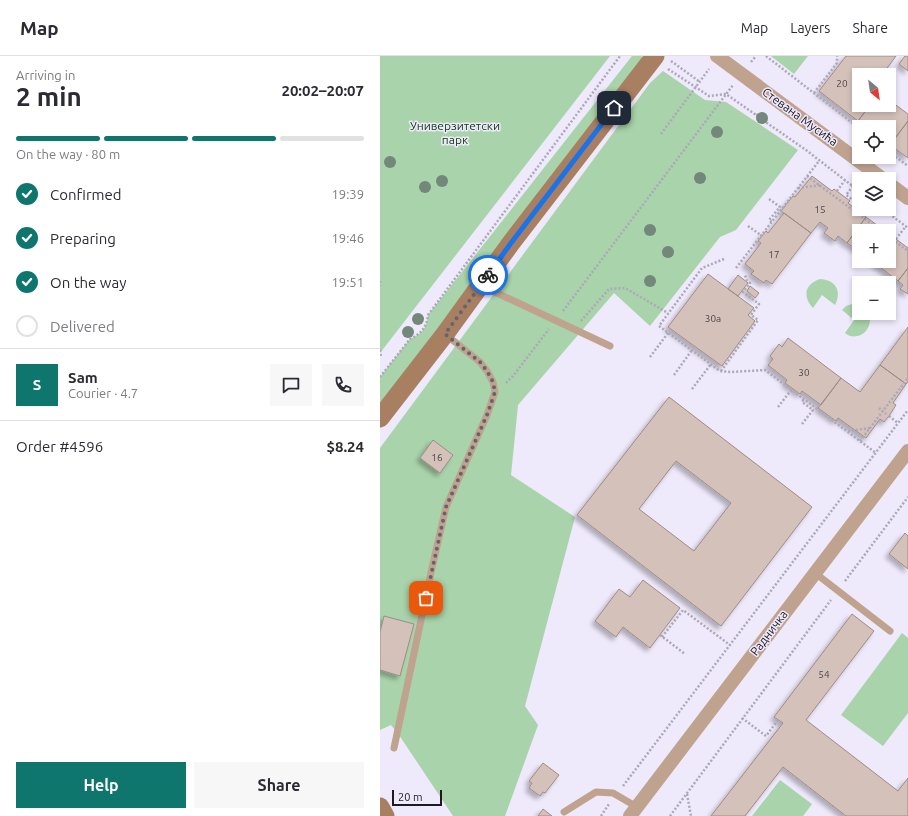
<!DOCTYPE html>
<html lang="en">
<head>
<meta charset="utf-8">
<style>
  body { margin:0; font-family:Ubuntu,sans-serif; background:#f7f7f7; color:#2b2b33; height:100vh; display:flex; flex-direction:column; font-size:15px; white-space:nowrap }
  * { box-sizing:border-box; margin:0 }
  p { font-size:13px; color:#7c7c81 }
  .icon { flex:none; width:22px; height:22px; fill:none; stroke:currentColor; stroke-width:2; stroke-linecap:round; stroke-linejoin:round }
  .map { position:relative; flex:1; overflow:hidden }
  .panel { display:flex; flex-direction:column; background:#fff; width:380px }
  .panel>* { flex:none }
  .needle { width:26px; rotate:151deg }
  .fabs { position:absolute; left:472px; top:12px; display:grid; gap:8px }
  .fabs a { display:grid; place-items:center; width:44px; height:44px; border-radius:0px; background:#fff; box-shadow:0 2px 6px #0003; font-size:20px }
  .scale { position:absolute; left:12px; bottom:10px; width:50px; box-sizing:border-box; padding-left:4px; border:2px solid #1d1b22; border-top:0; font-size:11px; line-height:14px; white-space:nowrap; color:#1d1b22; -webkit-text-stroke:3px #eee9fb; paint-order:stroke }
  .pin { position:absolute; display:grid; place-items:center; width:34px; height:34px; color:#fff; margin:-17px; border-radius:8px; box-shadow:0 2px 6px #0006 }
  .courier { position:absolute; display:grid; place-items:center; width:40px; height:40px; margin:-20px; border:3px solid #1a73e8; border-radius:50%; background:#fff; color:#222; box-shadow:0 1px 5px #0007 }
  .summary em { font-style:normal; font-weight:700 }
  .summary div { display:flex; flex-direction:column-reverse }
  .summary { display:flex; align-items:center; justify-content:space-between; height:68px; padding:0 16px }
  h1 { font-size:26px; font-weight:700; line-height:30px }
  .bar { display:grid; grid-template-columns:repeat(4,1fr); gap:6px 4px; align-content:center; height:48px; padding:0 16px }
  .bar i { height:5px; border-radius:3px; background:#e1e1e2 }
  .bar .on { background:#0f766e }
  .bar p { grid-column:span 4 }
  .line { display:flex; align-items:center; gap:10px; padding:0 16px; border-top:1px solid #e1e1e2 }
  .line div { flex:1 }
  .round { display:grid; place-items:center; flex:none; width:42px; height:42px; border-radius:0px; background:#f7f7f7 }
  ol { padding:0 16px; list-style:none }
  li { display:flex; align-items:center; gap:12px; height:44px }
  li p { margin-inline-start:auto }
  li .icon { padding:4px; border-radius:50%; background:#0f766e; color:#fff; stroke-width:4 }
  li:last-child { color:#7c7c81 }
  li i { width:22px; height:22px; border:2px solid #e1e1e2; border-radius:50% }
  .action { display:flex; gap:8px; margin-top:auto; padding:8px 16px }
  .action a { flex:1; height:46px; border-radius:0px; background:#0f766e; color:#fff; font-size:16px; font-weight:700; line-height:46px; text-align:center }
  .action a+a { background:#f7f7f7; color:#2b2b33 }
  header { display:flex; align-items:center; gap:24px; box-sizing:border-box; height:56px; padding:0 20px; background:#fff; border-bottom:1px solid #e1e1e2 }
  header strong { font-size:19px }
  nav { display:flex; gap:22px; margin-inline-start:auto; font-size:14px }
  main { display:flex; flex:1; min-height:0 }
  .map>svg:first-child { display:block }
  .green { fill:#a9d3aa }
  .building { fill:#d4c1b9; stroke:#9e8c84; fill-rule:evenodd; filter:url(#shadow) }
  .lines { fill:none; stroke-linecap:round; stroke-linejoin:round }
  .path { stroke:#aca8b7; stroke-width:2.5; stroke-dasharray:2 2; stroke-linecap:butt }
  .service { stroke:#bfa38f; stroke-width:7 }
  .minor { stroke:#bfa38f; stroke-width:14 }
  .secondary { stroke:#a87f61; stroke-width:19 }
  .tree { fill:#73877b }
  .done { stroke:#66636e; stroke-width:4; stroke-dasharray:0 7.2 }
  .route { stroke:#1a73e8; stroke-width:5 }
  .labels { text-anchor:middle; stroke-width:3; stroke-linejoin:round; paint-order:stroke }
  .number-label { font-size:10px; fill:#4b4448 }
  .street-label { font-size:12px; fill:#1d1b22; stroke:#eee9fb }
  .park-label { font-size:12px; fill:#0e3713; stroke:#eee9fb }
</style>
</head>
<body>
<header>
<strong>Map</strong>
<nav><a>Map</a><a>Layers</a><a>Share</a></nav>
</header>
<main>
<section class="panel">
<div class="summary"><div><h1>2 min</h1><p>Arriving in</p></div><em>20:02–20:07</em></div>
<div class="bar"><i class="on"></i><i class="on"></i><i class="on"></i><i></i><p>On the way · 80 m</p></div>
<ol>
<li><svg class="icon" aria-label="check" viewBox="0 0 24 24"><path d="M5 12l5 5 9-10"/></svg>Confirmed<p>19:39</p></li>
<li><svg class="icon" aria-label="check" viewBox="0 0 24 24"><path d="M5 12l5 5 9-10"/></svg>Preparing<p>19:46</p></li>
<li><svg class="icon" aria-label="check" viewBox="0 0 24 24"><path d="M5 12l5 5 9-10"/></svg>On the way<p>19:51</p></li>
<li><i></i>Delivered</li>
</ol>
<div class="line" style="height:72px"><b class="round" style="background:#0f766e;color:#fff">S</b><div><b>Sam</b><p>Courier · 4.7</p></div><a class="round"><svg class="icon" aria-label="chat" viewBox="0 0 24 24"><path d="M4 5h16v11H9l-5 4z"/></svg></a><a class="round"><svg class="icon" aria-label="phone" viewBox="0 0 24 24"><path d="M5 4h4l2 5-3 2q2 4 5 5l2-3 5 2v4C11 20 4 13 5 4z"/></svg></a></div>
<div class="line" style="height:52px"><div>Order #4596</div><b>$8.24</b></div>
<div class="action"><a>Help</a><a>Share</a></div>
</section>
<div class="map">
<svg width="528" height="760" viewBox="0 0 528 760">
  <defs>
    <filter id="shadow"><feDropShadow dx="-3.5" dy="3.5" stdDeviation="2" flood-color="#0004"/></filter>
  </defs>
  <rect width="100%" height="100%" fill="#eee9fb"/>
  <path class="green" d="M0,0H230L0,297Z
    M252,0H261L267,4L0,362V321L30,283C42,278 47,272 48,259Z
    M391,0H428L414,18Z
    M283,15L325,44L346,46L418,94L356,174L340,181L270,270L234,237L138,349L131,419L195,461L145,650L158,669L125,760H73L19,679L11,669L0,674V392L270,27Z
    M440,223C456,224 462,235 455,249L442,239L433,252C422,240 425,228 440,223Z
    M472,248H479V257H489C493,269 485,283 470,280C468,279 466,278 465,277L474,264L462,254L466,250Z
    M522,577L528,582V657L503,690L461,659Z
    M400,724L432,748L423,760H372Z"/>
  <path class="building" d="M466,0H516L502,19H479V49H490L478,65L439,35Z
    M525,0H528V15L519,8Z
    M509,44L528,58V65L510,89L509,88V71H486L478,65L490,49H509Z
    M528,65V102L510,89Z
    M432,120L452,135L454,133L470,145L468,147L486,161L467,187L458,180L455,185L444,177L448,172L440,166L431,177L401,155L413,140L415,141Z
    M404,157L431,177L392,228L386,224L384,227L371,218L374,215L365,208L381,187L378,185L386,175L388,177Z
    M486,161L505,175H479V195L467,187Z
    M509,178L528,192V212L518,225L492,205H509Z
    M528,212V238L520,233L523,229L518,225Z
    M328,218L374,252L368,259L375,265L342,310L288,271Z
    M358,219L368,227L358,240L348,233Z
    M370,230L379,237L375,242L367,235Z
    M528,271V326L526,328L500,309Z
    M408,282L461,322L441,349L422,335L420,338L405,327L407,324L388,309L393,303L390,300L399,288L402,291Z
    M500,309L526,328L513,347L516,349L509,360L504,366L500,363L486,382L458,362L456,365L438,352L461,322L480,336Z
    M289,341L432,451L341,570L197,459ZM296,405L351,447L314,495L259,453Z
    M53,384L73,399L60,417L40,402Z
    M525,477L528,480V513L509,498Z
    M263,524L300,552L270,592L243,571L236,581L215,565L239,533L250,541Z
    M472,558L494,575L426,664L518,735L528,722V760H466L403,711L365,760H331L403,667L394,661Z
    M4,560L34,568L20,620L0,614V576Z
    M163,707L179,719L165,737L163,736L160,740L149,732L152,727L149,725Z
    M163,753L172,760H158Z"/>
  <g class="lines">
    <path class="path" d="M386,0L479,72
      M291,5L320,26
      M371,6L376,0
      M288,13L329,40L346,38L376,59L383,66L387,67L426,94L479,135
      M434,37L457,7V0
      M376,59C383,58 386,61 387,67
      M281,78L329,13
      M509,96L528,110
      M427,120L501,175
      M473,130L466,139L478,148L475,152
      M418,132L441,129
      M457,135L465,124
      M389,143L400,151L389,164L392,166
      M503,153L528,172
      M368,170L382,180
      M509,181L528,195
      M516,183L526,170
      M344,203L322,212L279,270L340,315L351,316L385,314L496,397
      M356,212L439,105
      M0,225V230
      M183,255L353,29
      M201,265L229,233L245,232L288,257
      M0,294L1,301
      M270,301L288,277
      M341,315L378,264L371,259L379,248L363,236L370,227L367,225L365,219
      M294,319L312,294
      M0,321L30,283C41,278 47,271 48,259L240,0
      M126,327L133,320L169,273
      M312,333L331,308
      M398,351L412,333
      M499,352L506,358
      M509,360L518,367
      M422,368L433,354L422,346L424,343
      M468,375L490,372
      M480,385L528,322
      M465,525L528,441
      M280,579L305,598
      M282,581L303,554L350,589
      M362,662L386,680L398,664
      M243,730L528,354
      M307,738L311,760
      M221,760L229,748
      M290,760L451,544"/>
    <path class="service" d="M102,230L230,290
      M435,517L510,575
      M14,692L52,512L66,451L107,359L115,336L113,326L107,315L100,306L65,278
      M184,756L216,736L233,737L257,751"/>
    <path class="minor" d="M337,0L503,123
      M509,128L528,142
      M250,760L528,395"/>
    <path class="secondary" d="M0,362L65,278L131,187L275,0
      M0,751L5,760"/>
  </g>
  <g class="tree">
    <circle cx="382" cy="62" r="6"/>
    <circle cx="337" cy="76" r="6"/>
    <circle cx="10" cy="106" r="6"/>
    <circle cx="320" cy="122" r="6"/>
    <circle cx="62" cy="125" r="6"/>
    <circle cx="45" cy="131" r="6"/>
    <circle cx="270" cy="174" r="6"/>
    <circle cx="288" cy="196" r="6"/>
    <circle cx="270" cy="225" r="6"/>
    <circle cx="38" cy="263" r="6"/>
    <circle cx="28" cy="276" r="6"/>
  </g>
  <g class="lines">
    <path class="done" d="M46,542L66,451L107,359L115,336L113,326L107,315L100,306L65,278L108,219"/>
    <path class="route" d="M108,219L131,187L234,52"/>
  </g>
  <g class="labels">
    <g class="number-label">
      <text x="462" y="31">20</text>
      <text x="440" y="157">15</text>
      <text x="394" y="202">17</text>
      <text x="333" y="266">30a</text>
      <text x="424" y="320">30</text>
      <text x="57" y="405">16</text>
      <text x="444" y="622">54</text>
    </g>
    <g class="street-label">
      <text transform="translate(420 61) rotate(36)" y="4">Стевана Мусића</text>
      <text transform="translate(389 577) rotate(-53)" y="4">Радничка</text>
    </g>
    <g class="park-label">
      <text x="75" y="74">Универзитетски<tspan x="75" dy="14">парк</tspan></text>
    </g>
  </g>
</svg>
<div class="fabs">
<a><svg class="needle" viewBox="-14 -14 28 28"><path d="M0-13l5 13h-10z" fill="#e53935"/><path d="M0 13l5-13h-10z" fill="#7c7c81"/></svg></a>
<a><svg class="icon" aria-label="locate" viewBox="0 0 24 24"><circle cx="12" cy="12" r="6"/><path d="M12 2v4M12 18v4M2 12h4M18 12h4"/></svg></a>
<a><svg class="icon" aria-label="layers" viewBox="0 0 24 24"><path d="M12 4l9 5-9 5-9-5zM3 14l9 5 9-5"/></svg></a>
<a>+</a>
<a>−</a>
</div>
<div class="scale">20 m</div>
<div class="pin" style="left:46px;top:542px;background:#ea580c"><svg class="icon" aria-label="bag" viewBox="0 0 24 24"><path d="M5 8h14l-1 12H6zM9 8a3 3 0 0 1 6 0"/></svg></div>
<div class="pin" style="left:234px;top:52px;background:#1f2937"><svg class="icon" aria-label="home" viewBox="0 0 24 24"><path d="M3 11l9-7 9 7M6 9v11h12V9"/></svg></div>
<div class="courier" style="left:108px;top:219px"><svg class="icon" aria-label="bike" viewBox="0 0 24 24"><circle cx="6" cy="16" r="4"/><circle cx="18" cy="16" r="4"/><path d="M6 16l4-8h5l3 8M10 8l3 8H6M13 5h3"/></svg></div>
</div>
</main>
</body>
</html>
